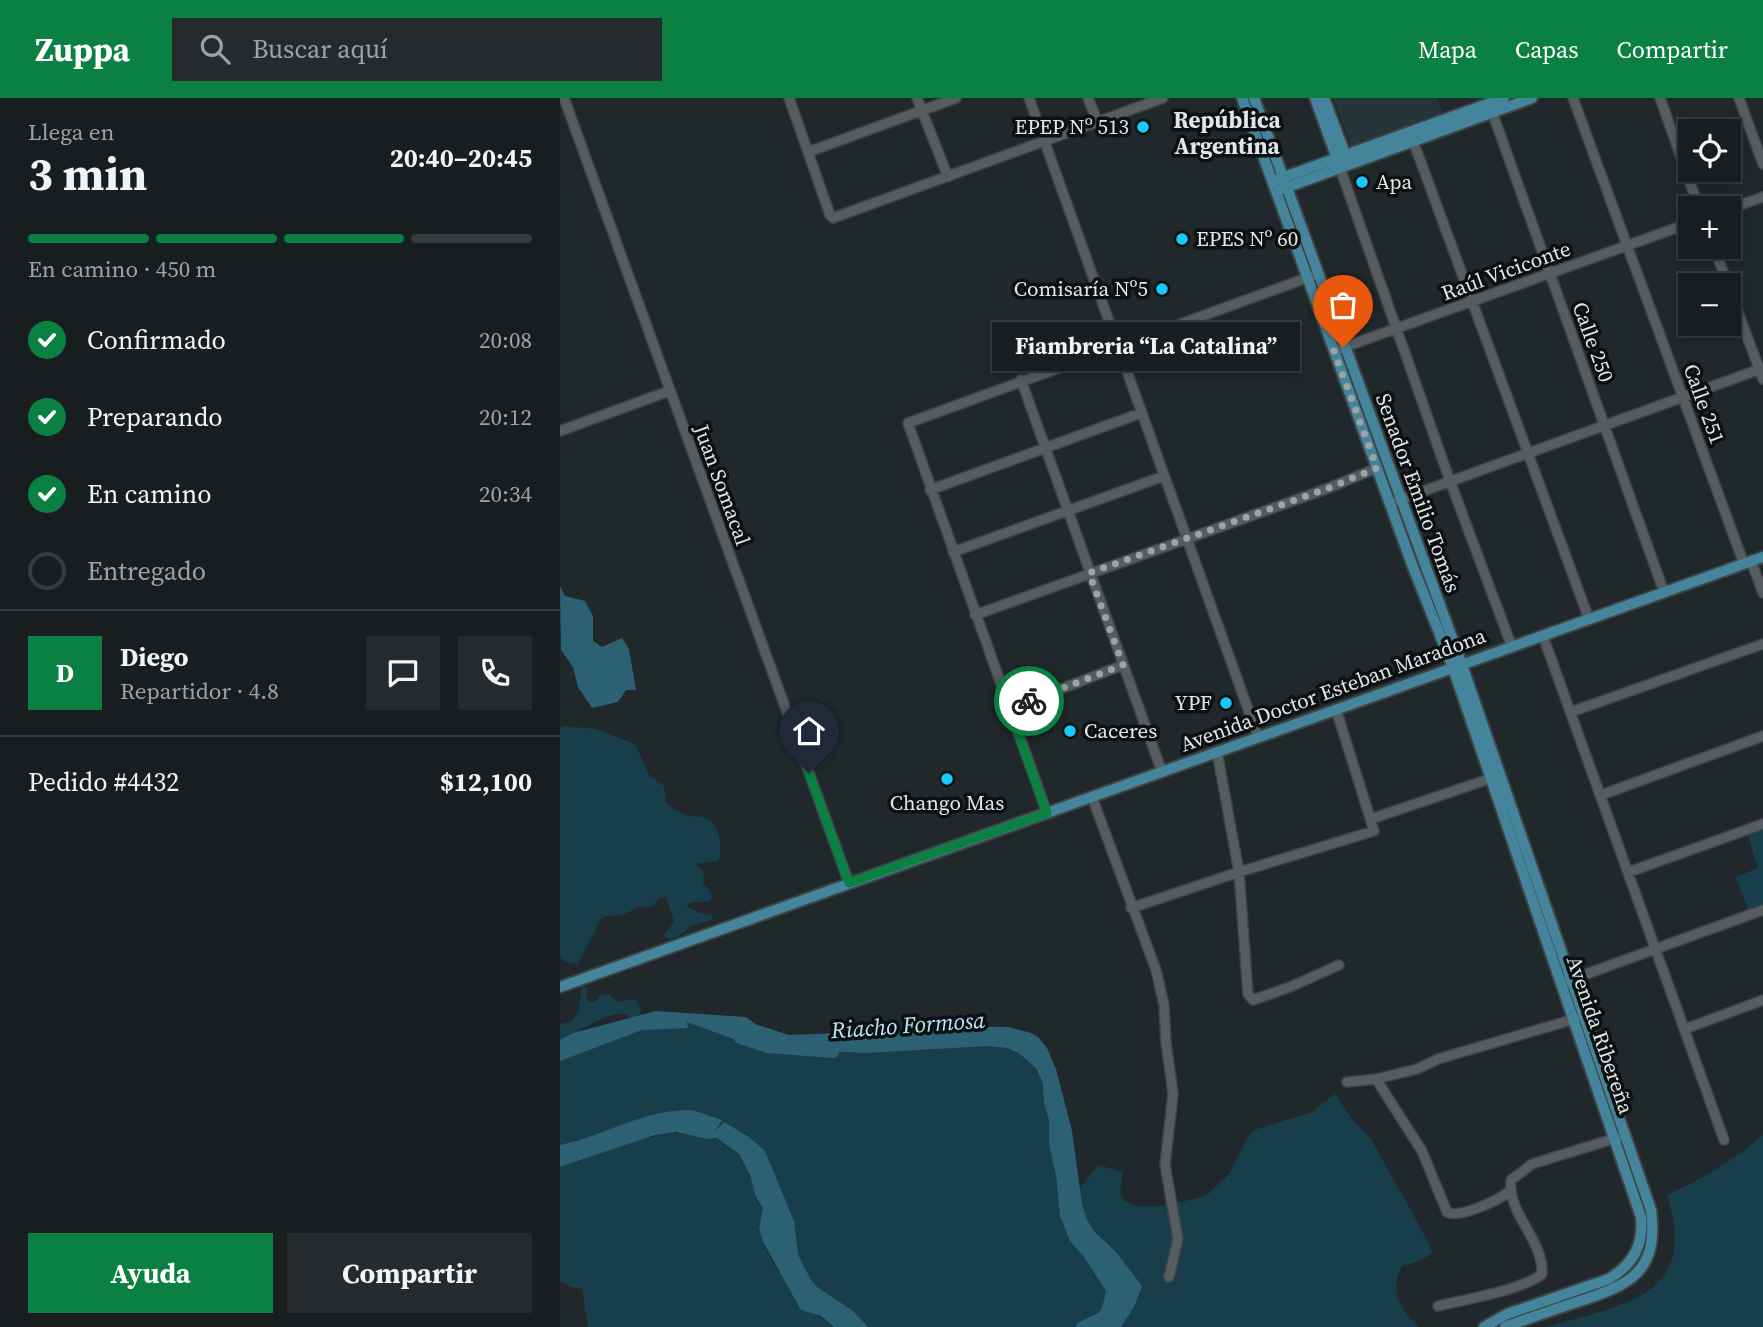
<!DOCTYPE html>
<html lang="es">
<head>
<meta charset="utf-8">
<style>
  body { margin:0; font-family:"Source Serif 4",serif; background:#252b2d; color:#f1f3f6; height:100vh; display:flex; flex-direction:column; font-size:26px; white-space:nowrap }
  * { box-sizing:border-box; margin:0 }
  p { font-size:23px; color:#9fa2a5 }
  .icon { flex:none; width:38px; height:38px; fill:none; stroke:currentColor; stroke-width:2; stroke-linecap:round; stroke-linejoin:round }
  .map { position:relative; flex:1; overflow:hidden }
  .side { display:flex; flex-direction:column; background:#181e20; width:560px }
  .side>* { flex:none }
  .buttons { position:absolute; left:1118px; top:21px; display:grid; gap:14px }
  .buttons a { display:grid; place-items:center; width:63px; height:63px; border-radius:0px; background:#181e20; box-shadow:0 4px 10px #0003,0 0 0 2px #363c3e; font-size:35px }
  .pin { position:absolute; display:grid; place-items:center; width:60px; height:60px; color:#fff; margin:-72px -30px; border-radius:50% 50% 50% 0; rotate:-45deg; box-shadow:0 0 7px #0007 }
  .pin .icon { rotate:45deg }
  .courier { position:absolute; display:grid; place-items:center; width:70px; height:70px; margin:-35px; border:5px solid #0b8043; border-radius:50%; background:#fff; color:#222; box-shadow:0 2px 9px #0007 }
  .bubble { position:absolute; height:49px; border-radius:0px; background:#181e20; box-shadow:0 4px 10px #0003,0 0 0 2px #363c3e; font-size:23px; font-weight:700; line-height:49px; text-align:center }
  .head em { font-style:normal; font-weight:700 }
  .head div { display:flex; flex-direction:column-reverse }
  .head { display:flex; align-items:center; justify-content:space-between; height:119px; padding:0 28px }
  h1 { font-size:46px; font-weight:700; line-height:52px }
  .bar { display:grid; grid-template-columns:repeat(4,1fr); gap:10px 7px; align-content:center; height:84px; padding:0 28px }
  .bar i { height:9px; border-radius:5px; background:#363c3e }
  .bar .active { background:#0b8043 }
  .bar p { grid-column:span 4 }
  .line { display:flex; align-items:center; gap:18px; padding:0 28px; border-top:2px solid #363c3e }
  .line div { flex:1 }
  .round { display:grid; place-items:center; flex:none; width:74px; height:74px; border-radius:0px; background:#252b2d }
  ol { padding:0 28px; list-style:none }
  li { display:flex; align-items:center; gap:21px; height:77px }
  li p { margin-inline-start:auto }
  li .icon { padding:7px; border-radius:50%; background:#0b8043; color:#fff; stroke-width:4 }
  li:last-child { color:#9fa2a5 }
  li i { width:38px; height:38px; border:4px solid #363c3e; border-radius:50% }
  .cta { display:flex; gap:14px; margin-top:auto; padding:14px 28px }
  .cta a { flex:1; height:80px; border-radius:0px; background:#0b8043; color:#fff; font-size:28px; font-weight:700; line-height:80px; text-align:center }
  .cta a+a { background:#252b2d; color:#f1f3f6 }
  header { display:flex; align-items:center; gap:42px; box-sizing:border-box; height:98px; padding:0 35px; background:#0b8043; color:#fff }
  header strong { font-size:33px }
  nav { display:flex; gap:38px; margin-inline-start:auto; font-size:24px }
  .search { width:490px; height:63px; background:#252b2d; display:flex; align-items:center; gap:18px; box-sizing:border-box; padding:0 24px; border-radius:0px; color:#9fa2a5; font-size:26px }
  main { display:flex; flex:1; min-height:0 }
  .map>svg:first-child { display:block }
  .built { fill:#27353b }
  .green { fill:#193e4b }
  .water { fill:#2c6174 }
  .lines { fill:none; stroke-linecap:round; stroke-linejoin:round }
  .river { stroke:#2c6174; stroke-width:12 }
  .minor-casing { stroke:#3e4346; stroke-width:12 }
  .major-casing { stroke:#3e4346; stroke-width:14 }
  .minor { stroke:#555d61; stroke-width:9 }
  .major { stroke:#44859b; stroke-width:10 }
  .done { stroke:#9da4a6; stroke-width:7; stroke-dasharray:0 12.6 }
  .route { stroke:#0b8043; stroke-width:9 }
  .poi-dot { fill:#18cafc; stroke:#0d1011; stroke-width:2.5 }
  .labels { text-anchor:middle; stroke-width:7; stroke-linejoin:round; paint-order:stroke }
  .poi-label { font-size:21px; fill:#e1e6e8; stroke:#0d1011; text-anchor:end }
  .street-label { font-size:21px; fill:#e1e6e8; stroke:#0d1011 }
  .neighbourhood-label { font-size:23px; font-weight:bold; fill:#e1e6e8; stroke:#0d1011 }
  .water-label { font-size:23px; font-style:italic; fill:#b8e8fc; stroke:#0d1011 }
</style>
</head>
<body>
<header>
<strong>Zuppa</strong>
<div class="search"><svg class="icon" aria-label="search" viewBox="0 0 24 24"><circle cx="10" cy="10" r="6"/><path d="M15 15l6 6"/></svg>Buscar aquí</div>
<nav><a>Mapa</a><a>Capas</a><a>Compartir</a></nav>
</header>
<main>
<section class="side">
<div class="head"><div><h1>3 min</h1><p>Llega en</p></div><em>20:40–20:45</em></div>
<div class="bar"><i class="active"></i><i class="active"></i><i class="active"></i><i></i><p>En camino · 450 m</p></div>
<ol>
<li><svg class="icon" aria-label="check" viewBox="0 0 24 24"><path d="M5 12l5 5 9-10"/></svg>Confirmado<p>20:08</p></li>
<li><svg class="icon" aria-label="check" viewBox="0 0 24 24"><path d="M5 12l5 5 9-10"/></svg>Preparando<p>20:12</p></li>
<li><svg class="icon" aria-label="check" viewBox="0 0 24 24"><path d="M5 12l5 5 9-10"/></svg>En camino<p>20:34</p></li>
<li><i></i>Entregado</li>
</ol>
<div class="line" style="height:126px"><b class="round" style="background:#0b8043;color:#fff">D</b><div><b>Diego</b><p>Repartidor · 4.8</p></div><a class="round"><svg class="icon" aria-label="chat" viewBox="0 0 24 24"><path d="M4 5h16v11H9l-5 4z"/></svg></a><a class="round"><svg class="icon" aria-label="phone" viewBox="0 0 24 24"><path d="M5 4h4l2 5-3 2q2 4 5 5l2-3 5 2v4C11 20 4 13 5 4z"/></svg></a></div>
<div class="line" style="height:91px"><div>Pedido #4432</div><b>$12,100</b></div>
<div class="cta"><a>Ayuda</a><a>Compartir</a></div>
</section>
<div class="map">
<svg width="1203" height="1229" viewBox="0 0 1203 1229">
  <rect width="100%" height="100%" fill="#20282b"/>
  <path class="built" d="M773,0H877L882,15L792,49Z"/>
  <path class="green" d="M3,628L36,631L75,646L89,677L104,688L106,705C112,709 119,714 125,717C131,719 137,718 143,719C159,722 164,751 158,763L136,766L144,775L143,786L151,794L152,800L148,804H131L127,808L137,814L153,817L152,822C146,824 140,825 134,827C123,832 116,846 103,838L114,824L106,799H100L93,808L77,810L62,817L45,818L41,821L18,866C10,865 5,865 0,858V631Z
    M1203,730V809L1189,814L1176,779L1198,770L1187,735Z
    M22,887L27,890V901L30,905L36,904L38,899L43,896L49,897L58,904L75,901L81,911L79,921C73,920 68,917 62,916C47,914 15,936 0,942V926L11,924L18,915Z
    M126,923L208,949L269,955L433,941L481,967L502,1075L550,1167L544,1220L522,1229H283L257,1207L204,1085L167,1035L129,1026L0,1060V948L64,931Z
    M775,996L791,1020L811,1041L869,1145L872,1155L862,1162L842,1168C829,1192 840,1213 859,1229H561L574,1209L576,1182L556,1154L534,1133L525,1119L519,1092L538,1067L563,1074L560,1094L565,1103L575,1108H604L646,1098L669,1076L687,1041L694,1032L752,1014Z
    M108,1035C125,1034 140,1042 157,1040L173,1050L184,1064L203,1110L199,1131L204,1147L214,1166L229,1187L241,1211H248L274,1229H28L22,1191L11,1189L0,1183V1069C36,1059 71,1042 108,1035Z
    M1203,1037V1229H987C1063,1206 1140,1200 1107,1097C1142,1081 1174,1062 1203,1037Z"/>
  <path class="water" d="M0,488L5,498L25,503L33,518V543L42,549L62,540L69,551L76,592H66L58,604L32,610L18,589L13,569L1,552Z
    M96,913L186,919L195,926L229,937L338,933L367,928L449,929L471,935L478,939L487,950L496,971L512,1033L522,1106L527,1122L534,1133L556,1154L582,1188L574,1209L561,1229H521C539,1219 542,1214 546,1193L524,1159L510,1143L500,1118L496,1077L489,1047V1022L484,1005L483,985L476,970L460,956L448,950L427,948L306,955L227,951L179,943L127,924L128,930L82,932L0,963V942L13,935Z
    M132,1012L162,1022L155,1033L164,1024L189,1039L205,1053L234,1123L238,1157L251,1182L257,1189L293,1213L308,1229H274L261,1218L241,1212L203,1144L199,1131L203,1110L196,1099L190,1077L179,1056L157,1040L147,1041L116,1034L95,1037L0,1069V1047C48,1037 80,1012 132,1012Z"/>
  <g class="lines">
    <path class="river" d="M180,940L208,949L273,954
      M522,1229C545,1220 554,1216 559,1191"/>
    <g class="minor-casing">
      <path id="minor" d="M4,0L289,785
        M229,0L270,117L273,120L603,0
        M357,0L388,79
        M469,0L698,639
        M528,0L538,25
        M1013,0L1184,466
        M1100,0L1139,110
        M1179,0L1203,66
        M930,8L1104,494
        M852,40L1029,521
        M248,54L396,0
        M780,70L890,383L952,549
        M1169,111L1203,99
        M1154,149L1168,187
        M1169,190L1203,281
        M779,251L1130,125
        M461,282L602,674
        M0,333L109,293
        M370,392L581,315
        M836,403L1203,270
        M393,454L604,378
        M1191,463L1203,495
        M415,517L766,391L817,370
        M983,538L1164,1042
        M449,611L563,567
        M1011,614L1203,546
        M657,654L679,774L688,896L693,902L730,889L779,867
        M1041,697L1203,638
        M532,699L596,872L604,907L606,945L613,996L605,1067L618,1141L609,1179
        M487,715L348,325L752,178
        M811,721L935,679
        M1069,774L1203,726
        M571,810L679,774L814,733L776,611
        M1007,883L1203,812
        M1125,931L1203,902
        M787,984L816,981
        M950,1093C939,1102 899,1121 887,1114L862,1053L816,981L857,971L878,961L1018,920
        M878,1208C906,1201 960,1193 982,1176C984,1142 947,1116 951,1082L972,1066L1066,1037"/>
    </g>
    <g class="major-casing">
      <path id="major" d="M682,0L853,469L893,570L1081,1119C1084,1147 1073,1166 1049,1181L947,1216L924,1229
        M694,0L902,567L1091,1112C1099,1174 1070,1187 1017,1204C993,1212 969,1220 945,1229
        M755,0L779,66
        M764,0L787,61
        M716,82L944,0
        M722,91L972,0
        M0,889L1203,459"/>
    </g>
    <use href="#minor" class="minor"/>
    <use href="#major" class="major"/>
  </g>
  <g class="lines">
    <path class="done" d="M469,603L563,567L529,475L766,391L817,370L774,253L783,249"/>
    <path class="route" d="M249,675L289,785L487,715L449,611L469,603"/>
  </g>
  <g class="poi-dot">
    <circle cx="583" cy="29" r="7"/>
    <circle cx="802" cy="84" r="7"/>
    <circle cx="622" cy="141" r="7"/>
    <circle cx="602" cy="191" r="7"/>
    <circle cx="666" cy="605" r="7"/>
    <circle cx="510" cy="633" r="7"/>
    <circle cx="387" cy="681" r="7"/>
  </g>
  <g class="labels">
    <g class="poi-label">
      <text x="569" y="36">EPEP Nº 513</text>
      <text x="816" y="91" text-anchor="start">Apa</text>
      <text x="636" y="148" text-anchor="start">EPES Nº 60</text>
      <text x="588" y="198">Comisaría Nº5</text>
      <text x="652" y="612">YPF</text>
      <text x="524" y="640" text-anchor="start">Caceres</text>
      <text x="387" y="712" text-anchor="middle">Chango Mas</text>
    </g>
    <g class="street-label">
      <text transform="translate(946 173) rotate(-20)" y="7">Raúl Viciconte</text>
      <text transform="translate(1033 244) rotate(70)" y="7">Calle 250</text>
      <text transform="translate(1144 306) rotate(70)" y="7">Calle 251</text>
      <text transform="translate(162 387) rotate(70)" y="7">Juan Somacal</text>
      <text transform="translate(858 395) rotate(70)" y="7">Senador Emilio Tomás</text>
      <text transform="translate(773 592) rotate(-20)" y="7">Avenida Doctor Esteban Maradona</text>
      <text transform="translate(1040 937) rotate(71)" y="7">Avenida Ribereña</text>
    </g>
    <g class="neighbourhood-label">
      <text x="667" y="30">República<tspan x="667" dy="26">Argentina</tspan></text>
    </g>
    <g class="water-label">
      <text transform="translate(348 927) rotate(-4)" y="8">Riacho Formosa</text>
    </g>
  </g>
</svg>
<div class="buttons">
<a><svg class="icon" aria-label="locate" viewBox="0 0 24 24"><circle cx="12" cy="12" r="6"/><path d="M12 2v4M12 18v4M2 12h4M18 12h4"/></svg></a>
<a>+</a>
<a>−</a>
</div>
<div class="pin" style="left:783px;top:249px;background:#ea580c"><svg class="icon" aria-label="bag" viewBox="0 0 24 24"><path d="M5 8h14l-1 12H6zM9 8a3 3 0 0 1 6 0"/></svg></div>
<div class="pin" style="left:249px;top:675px;background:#1f2937"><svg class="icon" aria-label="home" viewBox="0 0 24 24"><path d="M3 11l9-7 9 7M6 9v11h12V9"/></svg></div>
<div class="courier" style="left:469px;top:603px"><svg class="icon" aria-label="bike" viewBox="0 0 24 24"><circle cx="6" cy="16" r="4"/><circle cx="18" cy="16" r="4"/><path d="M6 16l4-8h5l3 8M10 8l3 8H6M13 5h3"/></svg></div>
<div class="bubble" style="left:432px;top:224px;width:308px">Fiambreria “La Catalina”</div>
</div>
</main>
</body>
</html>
